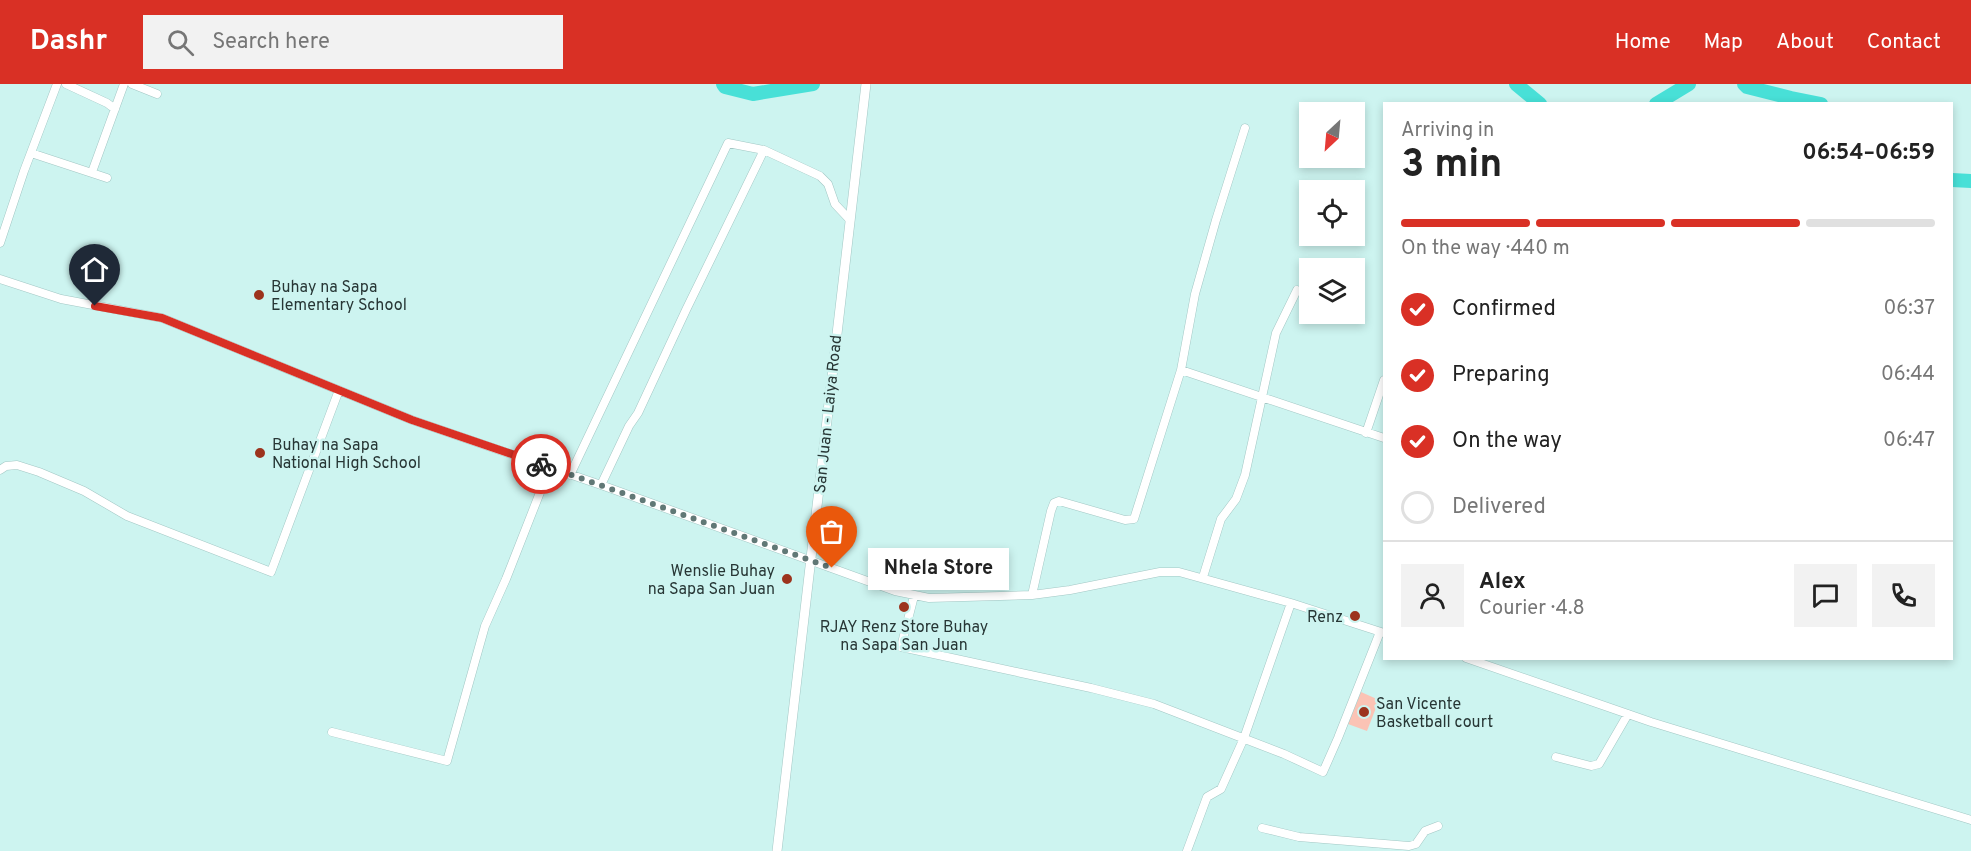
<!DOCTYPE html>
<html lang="en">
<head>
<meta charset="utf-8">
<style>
  body { margin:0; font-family:Overpass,sans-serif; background:#f2f2f2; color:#222; height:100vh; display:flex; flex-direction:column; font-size:22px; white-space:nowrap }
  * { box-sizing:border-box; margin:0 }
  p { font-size:20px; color:#767676 }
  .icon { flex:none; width:33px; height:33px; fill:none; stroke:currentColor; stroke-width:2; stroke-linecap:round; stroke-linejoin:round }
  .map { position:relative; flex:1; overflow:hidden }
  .drawer { position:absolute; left:1383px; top:18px; width:570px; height:558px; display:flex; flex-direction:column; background:#fff; border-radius:0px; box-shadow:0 3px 9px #0003 }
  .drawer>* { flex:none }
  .needle { width:39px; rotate:206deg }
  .buttons { position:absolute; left:1299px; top:18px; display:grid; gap:12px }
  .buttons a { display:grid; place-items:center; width:66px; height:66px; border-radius:0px; background:#fff; box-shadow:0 3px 9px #0003; font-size:30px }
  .pin { position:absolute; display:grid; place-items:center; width:51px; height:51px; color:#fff; margin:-62px -26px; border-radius:50% 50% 50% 0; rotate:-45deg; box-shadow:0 0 6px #0007 }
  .pin .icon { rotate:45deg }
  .courier { position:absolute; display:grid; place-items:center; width:60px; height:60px; margin:-30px; border:4px solid #d93025; border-radius:50%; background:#fff; color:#222; box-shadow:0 2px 8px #0007 }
  .bubble { position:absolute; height:42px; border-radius:0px; background:#fff; box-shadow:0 3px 9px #0003; font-size:20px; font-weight:700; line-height:42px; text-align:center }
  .head em { font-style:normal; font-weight:700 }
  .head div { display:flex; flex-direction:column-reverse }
  .head { display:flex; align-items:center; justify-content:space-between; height:102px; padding:0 18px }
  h1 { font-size:39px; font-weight:700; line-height:45px }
  .bar { display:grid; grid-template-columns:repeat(4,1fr); gap:9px 6px; align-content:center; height:72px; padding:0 18px }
  .bar i { height:8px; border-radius:4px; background:#e0e0e0 }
  .bar .selected { background:#d93025 }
  .bar p { grid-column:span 4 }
  .line { display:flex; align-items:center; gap:15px; padding:0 18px; border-top:2px solid #e0e0e0 }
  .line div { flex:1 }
  .round { display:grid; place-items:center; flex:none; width:63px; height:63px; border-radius:0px; background:#f2f2f2 }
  ol { padding:0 18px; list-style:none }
  li { display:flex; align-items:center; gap:18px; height:66px }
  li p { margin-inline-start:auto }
  li .icon { padding:6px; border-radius:50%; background:#d93025; color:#fff; stroke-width:4 }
  li:last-child { color:#767676 }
  li i { width:33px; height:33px; border:3px solid #e0e0e0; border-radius:50% }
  header { display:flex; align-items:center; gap:36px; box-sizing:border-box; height:84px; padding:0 30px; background:#d93025; color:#fff }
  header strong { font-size:28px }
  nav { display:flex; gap:33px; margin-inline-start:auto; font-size:21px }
  .search { width:420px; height:54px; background:#f2f2f2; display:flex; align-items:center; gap:15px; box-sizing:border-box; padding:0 21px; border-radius:0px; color:#767676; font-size:22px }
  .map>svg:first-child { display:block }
  .pitch { fill:#fbc3b5 }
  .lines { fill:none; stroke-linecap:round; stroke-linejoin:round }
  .river { stroke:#48e0d7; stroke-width:14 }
  .minor-casing { stroke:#a2c7c4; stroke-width:9 }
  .major-casing { stroke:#a2c7c4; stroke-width:10 }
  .minor { stroke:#fff; stroke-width:8 }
  .major { stroke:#fff; stroke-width:9 }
  .done { stroke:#617876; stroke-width:6; stroke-dasharray:0 10.8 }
  .route { stroke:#d93025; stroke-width:8 }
  .poi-dot { fill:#9c331d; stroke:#cdf4f0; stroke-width:2 }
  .labels { text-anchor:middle; stroke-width:5; stroke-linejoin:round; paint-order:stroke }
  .poi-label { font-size:16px; fill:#273635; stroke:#cdf4f0; text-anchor:start }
  .street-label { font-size:16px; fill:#273635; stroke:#cdf4f0 }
</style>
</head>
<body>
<header>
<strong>Dashr</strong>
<div class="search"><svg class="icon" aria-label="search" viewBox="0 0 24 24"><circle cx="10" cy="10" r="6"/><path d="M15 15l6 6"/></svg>Search here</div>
<nav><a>Home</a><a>Map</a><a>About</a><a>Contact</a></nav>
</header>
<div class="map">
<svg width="1971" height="767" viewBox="0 0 1971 767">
  <rect width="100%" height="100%" fill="#cdf4f0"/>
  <path class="pitch" d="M1361,608L1379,616L1367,647L1348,640Z"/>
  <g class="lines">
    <path class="river" d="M723,0L725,3L753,10L813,0
      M1516,0L1540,20
      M1744,0L1747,3L1791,14L1821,20
      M1656,20L1689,0
      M1952,96L1971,97"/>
    <g class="minor-casing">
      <path id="minor" d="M66,0L107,19L115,25
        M132,0L157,10
        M31,69L107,94
        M92,88L124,0
        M0,159L24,87L57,0
        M0,195L61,215L162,234L412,336L601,401L895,507L929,514L1032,511L1070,506L1160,488H1179L1291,519L1384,549
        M1181,286L1384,354
        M1366,349L1384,296
        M0,386L6,382L17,381L39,388L84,407L127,432L271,488L339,306
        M570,391L728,59L764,66L820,92L828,100L835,120L850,136
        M601,401L629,342L638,329L686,226L764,66
        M1203,493L1221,435L1236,415L1245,391L1276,249L1297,206
        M1032,511L1051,427L1054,419L1059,417L1125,436L1134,435L1181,286L1195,210L1216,136L1245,44
        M914,512L901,563L1091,604L1154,620L1284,670L1323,688L1338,654L1380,548
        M1466,574L1651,638L1971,736
        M332,648L447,677L485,542L506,495L550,383
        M1556,673L1591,682L1599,680L1628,630
        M1262,744L1299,753L1409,762L1416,760L1425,747L1438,742
        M1187,767L1207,713L1221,705L1244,654L1291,519"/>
    </g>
    <g class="major-casing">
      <path id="major" d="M777,767L866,0"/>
    </g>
    <use href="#minor" class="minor"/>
    <use href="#major" class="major"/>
  </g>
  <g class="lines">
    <path class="done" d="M541,380L832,484"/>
    <path class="route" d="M95,222L162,234L412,336L541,380"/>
  </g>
  <g class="poi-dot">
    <circle cx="259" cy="211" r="6"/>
    <circle cx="260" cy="369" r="6"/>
    <circle cx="787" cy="495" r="6"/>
    <circle cx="904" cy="523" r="6"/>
    <circle cx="1355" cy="532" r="6"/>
    <circle cx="1364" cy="628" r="6"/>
  </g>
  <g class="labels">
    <g class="poi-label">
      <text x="271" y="208">Buhay na Sapa<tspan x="271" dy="18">Elementary School</tspan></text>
      <text x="272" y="366">Buhay na Sapa<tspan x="272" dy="18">National High School</tspan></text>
      <text x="775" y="492" text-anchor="end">Wenslie Buhay<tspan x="775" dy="18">na Sapa San Juan</tspan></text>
      <text x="1343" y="538" text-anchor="end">Renz</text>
      <text x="904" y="548" text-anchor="middle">RJAY Renz Store Buhay<tspan x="904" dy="18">na Sapa San Juan</tspan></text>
      <text x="1376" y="625">San Vicente<tspan x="1376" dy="18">Basketball court</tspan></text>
    </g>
    <g class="street-label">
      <text transform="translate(827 330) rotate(-84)" y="6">San Juan - Laiya Road</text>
    </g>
  </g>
</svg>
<div class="buttons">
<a><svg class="needle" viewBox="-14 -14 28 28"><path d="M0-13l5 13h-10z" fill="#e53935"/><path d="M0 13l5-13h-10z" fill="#767676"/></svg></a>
<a><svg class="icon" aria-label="locate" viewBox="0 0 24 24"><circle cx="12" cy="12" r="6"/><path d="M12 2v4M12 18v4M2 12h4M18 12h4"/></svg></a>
<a><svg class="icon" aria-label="layers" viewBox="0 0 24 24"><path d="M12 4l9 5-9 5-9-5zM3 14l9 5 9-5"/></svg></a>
</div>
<div class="pin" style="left:832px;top:484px;background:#ea580c"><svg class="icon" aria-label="bag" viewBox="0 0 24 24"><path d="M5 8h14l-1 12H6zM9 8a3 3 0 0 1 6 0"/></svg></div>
<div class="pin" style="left:95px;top:222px;background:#1f2937"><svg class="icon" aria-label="home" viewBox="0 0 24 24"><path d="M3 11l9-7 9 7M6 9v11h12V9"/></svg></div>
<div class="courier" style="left:541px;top:380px"><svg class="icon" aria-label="bike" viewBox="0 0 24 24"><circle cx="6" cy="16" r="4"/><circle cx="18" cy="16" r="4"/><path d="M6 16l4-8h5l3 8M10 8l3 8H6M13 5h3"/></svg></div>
<div class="bubble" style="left:868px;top:464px;width:141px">Nhela Store</div>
<section class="drawer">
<div class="head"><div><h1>3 min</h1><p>Arriving in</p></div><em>06:54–06:59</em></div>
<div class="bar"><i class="selected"></i><i class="selected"></i><i class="selected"></i><i></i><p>On the way · 440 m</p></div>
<ol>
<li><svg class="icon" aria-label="check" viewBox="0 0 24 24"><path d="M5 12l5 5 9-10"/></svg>Confirmed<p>06:37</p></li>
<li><svg class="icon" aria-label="check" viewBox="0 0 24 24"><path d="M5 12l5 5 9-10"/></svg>Preparing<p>06:44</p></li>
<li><svg class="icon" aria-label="check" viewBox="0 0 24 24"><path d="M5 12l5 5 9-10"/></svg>On the way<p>06:47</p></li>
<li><i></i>Delivered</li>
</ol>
<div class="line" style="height:108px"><a class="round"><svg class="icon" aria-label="person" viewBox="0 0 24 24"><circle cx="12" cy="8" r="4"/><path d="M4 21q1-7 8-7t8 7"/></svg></a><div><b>Alex</b><p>Courier · 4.8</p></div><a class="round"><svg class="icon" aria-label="chat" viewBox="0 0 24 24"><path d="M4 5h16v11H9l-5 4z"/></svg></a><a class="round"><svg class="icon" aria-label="phone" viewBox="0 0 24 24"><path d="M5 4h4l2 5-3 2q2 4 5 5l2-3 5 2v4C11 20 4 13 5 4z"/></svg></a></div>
</section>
</div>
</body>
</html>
